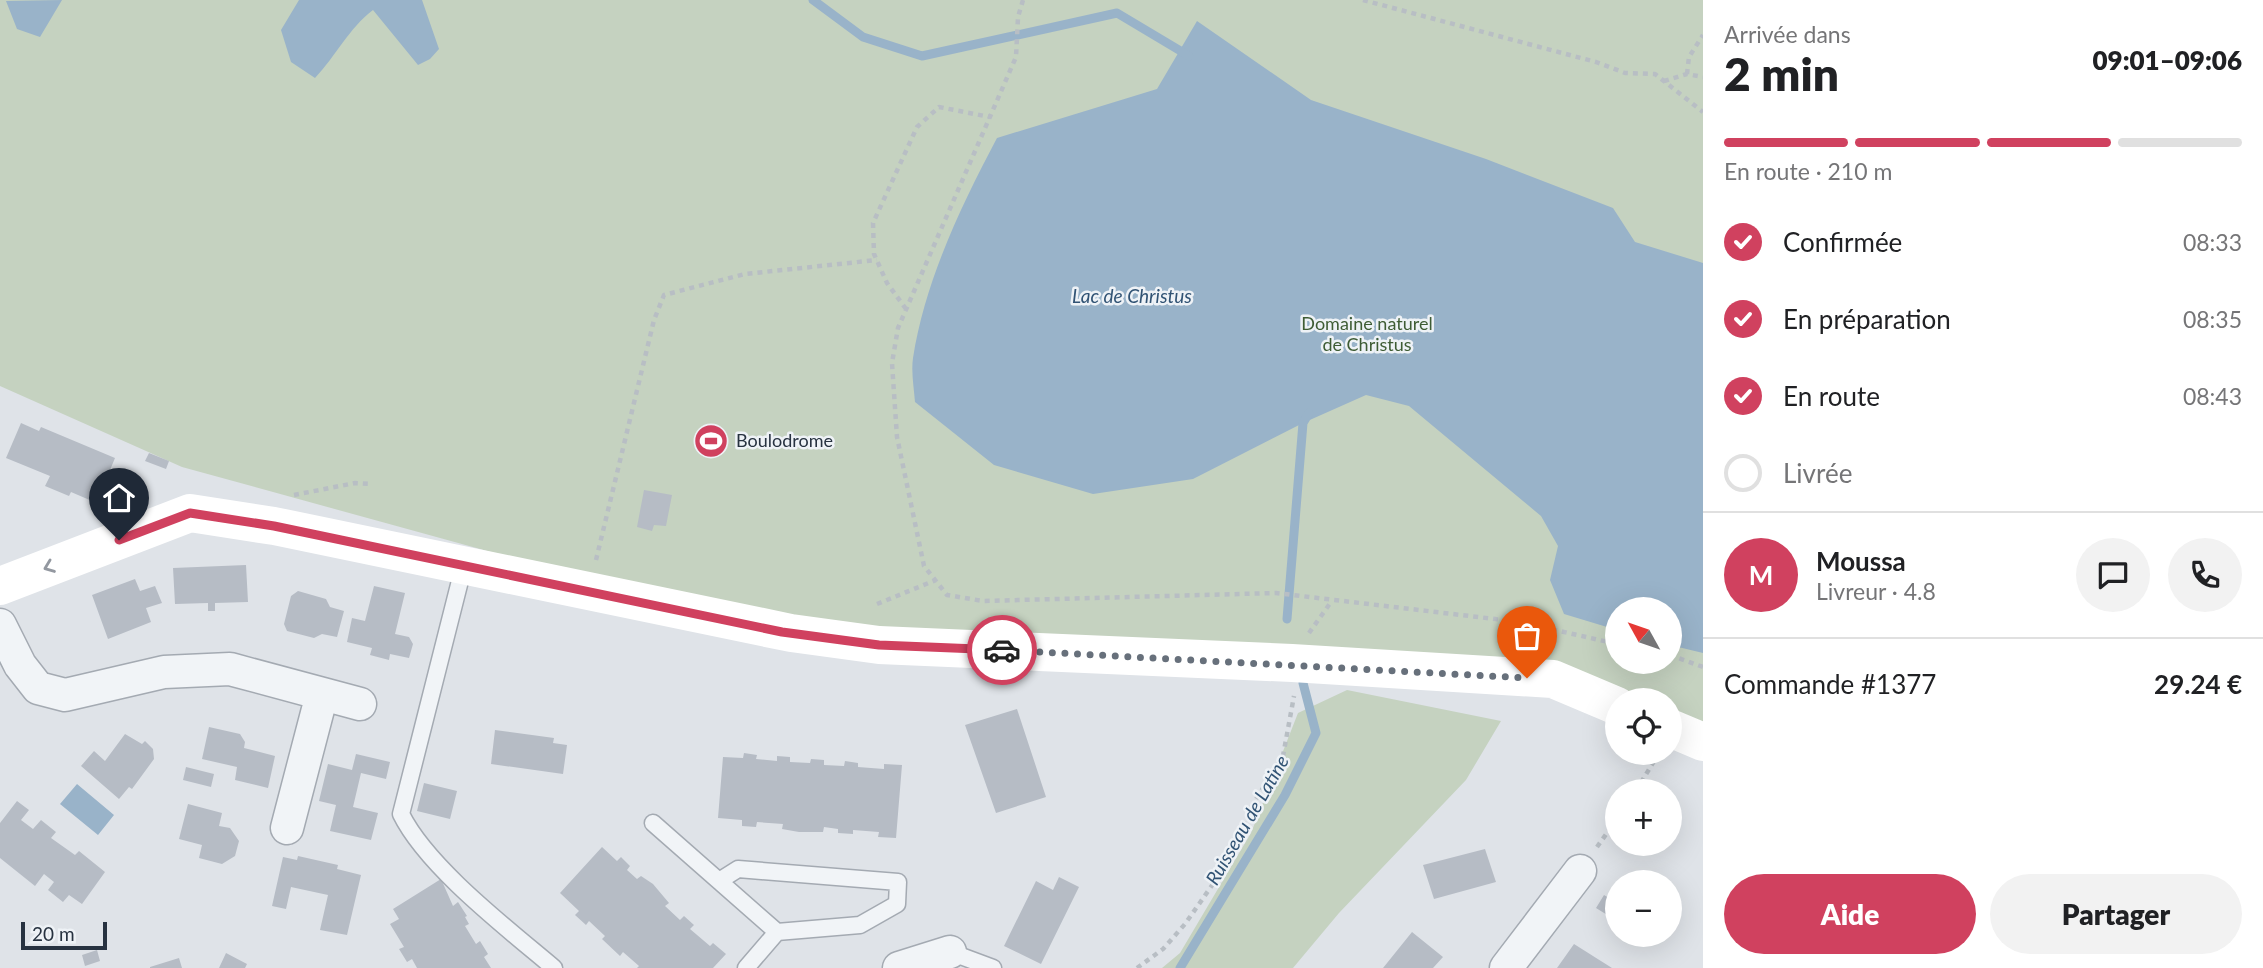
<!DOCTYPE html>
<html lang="fr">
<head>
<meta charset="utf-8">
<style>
  body { margin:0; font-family:Lato,sans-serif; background:#f2f2f2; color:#202124; height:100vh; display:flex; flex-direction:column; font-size:26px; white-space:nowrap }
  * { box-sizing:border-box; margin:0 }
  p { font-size:23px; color:#757577 }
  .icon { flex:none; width:38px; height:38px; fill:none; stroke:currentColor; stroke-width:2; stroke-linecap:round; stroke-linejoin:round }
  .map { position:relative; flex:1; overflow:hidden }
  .side { display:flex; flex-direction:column; background:#fff; width:560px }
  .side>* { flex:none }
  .needle { width:46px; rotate:310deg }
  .fabs { position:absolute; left:1605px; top:597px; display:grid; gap:14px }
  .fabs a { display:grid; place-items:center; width:77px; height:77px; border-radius:50%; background:#fff; box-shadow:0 7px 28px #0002; font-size:35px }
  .scale { position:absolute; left:21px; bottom:18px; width:86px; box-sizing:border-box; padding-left:7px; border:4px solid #273240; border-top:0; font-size:19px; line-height:24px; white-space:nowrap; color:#273240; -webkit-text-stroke:5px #eef2f6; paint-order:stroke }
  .pin { position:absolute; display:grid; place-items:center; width:60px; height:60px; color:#fff; margin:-72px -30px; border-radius:50% 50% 50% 0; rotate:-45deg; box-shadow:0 0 7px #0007 }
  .pin .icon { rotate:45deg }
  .courier { position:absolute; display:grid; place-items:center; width:70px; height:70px; margin:-35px; border:5px solid #d0415f; border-radius:50%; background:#fff; color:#222; box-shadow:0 2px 9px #0007 }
  .overview em { font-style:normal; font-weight:800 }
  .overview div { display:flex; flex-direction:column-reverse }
  .overview { display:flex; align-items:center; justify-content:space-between; height:119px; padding:0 21px }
  h1 { font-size:46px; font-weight:800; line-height:52px }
  .bar { display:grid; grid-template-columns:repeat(4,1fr); gap:10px 7px; align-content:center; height:84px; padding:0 21px }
  .bar i { height:9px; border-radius:5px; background:#e0e0e0 }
  .bar .current { background:#d0415f }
  .bar p { grid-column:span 4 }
  .line { display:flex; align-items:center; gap:18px; padding:0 21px; border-top:2px solid #e0e0e0 }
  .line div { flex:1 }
  .round { display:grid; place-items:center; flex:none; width:74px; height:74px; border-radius:37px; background:#f2f2f2 }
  ol { padding:0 21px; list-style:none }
  li { display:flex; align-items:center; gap:21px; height:77px }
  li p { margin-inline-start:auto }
  li .icon { padding:7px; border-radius:50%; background:#d0415f; color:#fff; stroke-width:4 }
  li:last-child { color:#757577 }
  li i { width:38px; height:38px; border:4px solid #e0e0e0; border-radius:50% }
  .primary-button { display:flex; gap:14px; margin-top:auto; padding:14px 21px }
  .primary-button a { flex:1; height:80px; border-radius:42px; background:#d0415f; color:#fff; font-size:28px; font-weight:800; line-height:80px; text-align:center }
  .primary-button a+a { background:#f2f2f2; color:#202124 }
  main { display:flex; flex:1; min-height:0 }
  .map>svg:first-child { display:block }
  .green { fill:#c5d2c0; fill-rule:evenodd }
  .water { fill:#99b3c9 }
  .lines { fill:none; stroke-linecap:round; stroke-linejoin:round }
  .stream { stroke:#99b3c9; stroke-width:9 }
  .building { fill:#b6bcc5 }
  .lane-casing { stroke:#a4aab2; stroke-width:19 }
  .street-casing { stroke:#a4aab2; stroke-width:35 }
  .path { stroke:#b8bec4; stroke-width:4.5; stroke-dasharray:5 5; stroke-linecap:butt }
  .lane { stroke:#f1f4f7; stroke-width:16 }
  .street { stroke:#f1f4f7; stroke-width:32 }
  .secondary { stroke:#fff; stroke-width:38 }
  .oneway { stroke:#9398a0 }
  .done { stroke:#67707b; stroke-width:7; stroke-dasharray:0 12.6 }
  .route { stroke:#d0415f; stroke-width:9 }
  .labels { text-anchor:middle; stroke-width:5; stroke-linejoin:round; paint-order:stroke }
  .park-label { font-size:18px; fill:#3e5c34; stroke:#eef2f6 }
  .poi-label { font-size:18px; fill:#273240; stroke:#eef2f6; text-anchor:start }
  .water-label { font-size:19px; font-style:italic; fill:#315374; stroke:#eef2f6 }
</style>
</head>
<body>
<main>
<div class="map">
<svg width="1703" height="968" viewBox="0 0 1703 968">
  <rect width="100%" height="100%" fill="#dfe3e8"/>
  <path class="green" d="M0,0H1703V742L1670,728V700H1617L1553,679L782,632L182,467L0,386ZM1617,609H1670V662H1617Z
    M1347,690L1501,721L1466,780L1339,913L1293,968H1162L1180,953L1251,833L1298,713Z"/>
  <path class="water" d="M62,0L40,37L17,29L6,1Z
    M299,0H422L439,49L430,59L418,65L373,10C349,28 336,56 315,78L291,62L281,30Z
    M1197,21L1311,100L1486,159L1613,208L1635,242L1703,263V653L1670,645V609H1617V630L1564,614L1550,580L1558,546L1541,516L1409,406L1366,395L1303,423L1193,479L1093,494L994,465L915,402C914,388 911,372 913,358C925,281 961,206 997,138L1157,89Z
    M77,784L114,815L98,835L60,804Z"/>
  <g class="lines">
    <path class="stream" d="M813,0L863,37L922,56L1117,13L1189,56
      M1287,619L1303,423L1309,413
      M1180,968L1285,795L1316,733L1303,683"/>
  </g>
  <path class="building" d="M21,423L39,431L41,427L115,458L105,482L100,480L92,501L71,492L69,496L45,486L50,476L6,458Z
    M149,453L169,461L166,469L145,461Z
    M644,490L672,495L666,526L654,525L652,531L637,527Z
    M246,565L248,602L215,603V611H208V603L175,604L173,568Z
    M135,579L140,591L155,586L162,603L146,608L151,622L108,639L92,595Z
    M374,586L405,593L395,634L409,637L413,644L409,658L390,654L389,660L370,655L372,648L347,642L352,618L365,621Z
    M298,591L326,599L330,607L344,611L337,637L322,634L314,638L287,631L284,624L291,596Z
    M1017,709L1046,797L996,813L965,725Z
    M209,727L240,734L245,742L244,748L275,756L268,788L235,780L237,767L202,759Z
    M495,730L554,738L553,743L567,745L563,774L491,764Z
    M125,734L142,744L145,741L153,749L154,759L132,789L129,787L119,799L81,766L94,751L105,761Z
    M744,753L757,755L756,759L777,761V756L790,757V762L810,763L811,759L824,760V765L844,766L845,761L858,763V767L884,769V764L902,765L896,838L878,837L879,832L853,830V834L838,833V829L824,827L823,832H799L782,829L783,824L757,822L756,827L742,826V820L718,818L723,757L743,758Z
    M356,754L390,762L386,779L361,773L353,807L378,813L371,840L330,831L336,805L319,801L328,764L352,770Z
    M186,767L214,774L211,787L183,780Z
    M424,783L457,791L450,819L417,811Z
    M17,801L29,810L21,820L33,829L41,820L56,832L51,838L75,855L79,851L105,872L82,904L69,895L63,902L48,890L54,882L44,874L35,886L0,858V823Z
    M188,804L222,813L219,826L230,828L239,841L235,856L222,864L199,858L202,845L179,839Z
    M602,847L617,861L621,857L630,866L627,870L637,879L641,876L653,884L669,903L665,906L680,920L684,916L694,925L690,929L710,946L713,943L726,954L713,968H637L639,966L623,952L620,956L602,939L605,936L589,921L586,925L575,915L579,911L560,893Z
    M1485,849L1496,882L1434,899L1423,865Z
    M298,856L338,865L337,869L361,875L347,935L320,930L328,895L291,887L286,909L272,906L283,857L297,860Z
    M1059,877L1079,887L1041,964L1004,946L1036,881L1053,890Z
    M441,879L453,906L458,902L467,916L465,917L469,924L465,926L476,944L480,941L488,954L484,957L491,968H417L412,959L407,962L399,949L404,947L390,924L399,919L393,909Z
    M1604,895L1617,903V921L1596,908Z
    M1412,932L1443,957L1433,968H1383Z
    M1574,944L1612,968H1557Z
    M97,950L100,961L85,966L82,955Z
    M226,953L247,964L245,968H219Z
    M179,958L182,968H150V967Z"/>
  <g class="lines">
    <g class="lane-casing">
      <path id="lane" d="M464,565L401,814C427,867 508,929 554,968
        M653,823L777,932
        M719,881L738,869L898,882L897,904L860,925L777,932L746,968
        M950,952L993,968"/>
    </g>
    <g class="street-casing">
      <path id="street" d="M0,625L20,665L38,688L65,695L164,672L230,669L360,704
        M287,828L322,694
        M899,968L950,952
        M1506,968L1580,871"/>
    </g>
    <path class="path" d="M1023,0L1018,17L1016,57L898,328L892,363L897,437L924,566L947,595L983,601L1276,593L1520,622L1617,644
      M1363,0L1596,62L1625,73L1655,74L1703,112
      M1687,74L1689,57L1703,35
      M1664,81L1687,74L1703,77
      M906,309L887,283L874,254L873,223L917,127L939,107L990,117
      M294,495L355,483L372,484
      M596,560L654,320L664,295L745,274L877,260
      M877,604L936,580
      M1309,633L1331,602
      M1670,655L1703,667
      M1636,791L1657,756
      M1597,847L1617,819
      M1137,968L1163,949L1185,924L1220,874L1253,804L1283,756L1294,696"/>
    <use href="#lane" class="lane"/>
    <use href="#street" class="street"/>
    <path class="secondary" d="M0,586L190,513L274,526L791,633L879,645L1292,663L1553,679L1617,706
      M1670,728L1703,742"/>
  </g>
  <defs><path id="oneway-chevron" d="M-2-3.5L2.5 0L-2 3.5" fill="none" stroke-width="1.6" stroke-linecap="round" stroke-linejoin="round" transform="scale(1.75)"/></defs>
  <use class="oneway" href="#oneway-chevron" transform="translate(49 567) rotate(159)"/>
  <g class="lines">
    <path class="done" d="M1002,650L1527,678"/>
    <path class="route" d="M119,540L190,513L274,526L782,632L879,645L1002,650"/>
  </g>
  <defs>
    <g id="stadium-disc" transform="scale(1.75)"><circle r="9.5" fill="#d0415f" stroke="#eef2f6"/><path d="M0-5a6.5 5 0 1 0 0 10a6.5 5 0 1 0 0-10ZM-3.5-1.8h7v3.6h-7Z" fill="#fff"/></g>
  </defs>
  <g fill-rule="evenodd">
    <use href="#stadium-disc" x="711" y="441"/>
  </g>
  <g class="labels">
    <g class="park-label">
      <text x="1367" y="330">Domaine naturel<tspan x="1367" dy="21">de Christus</tspan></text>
    </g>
    <g class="poi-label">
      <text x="736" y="447">Boulodrome</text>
    </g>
    <g class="water-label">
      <text x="1132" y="303">Lac de Christus</text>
      <text transform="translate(1247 820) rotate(-60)" y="7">Ruisseau de Latine</text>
    </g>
  </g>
</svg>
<div class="fabs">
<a><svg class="needle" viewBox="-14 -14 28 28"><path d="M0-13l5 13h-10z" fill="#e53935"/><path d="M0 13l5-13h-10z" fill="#757577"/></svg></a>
<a><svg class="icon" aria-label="locate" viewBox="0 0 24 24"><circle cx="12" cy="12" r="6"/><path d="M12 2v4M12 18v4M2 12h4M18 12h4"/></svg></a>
<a>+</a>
<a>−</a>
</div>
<div class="scale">20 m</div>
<div class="pin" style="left:1527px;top:678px;background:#ea580c"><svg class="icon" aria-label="bag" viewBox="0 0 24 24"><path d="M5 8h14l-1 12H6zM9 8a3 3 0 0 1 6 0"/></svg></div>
<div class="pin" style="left:119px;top:540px;background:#1f2937"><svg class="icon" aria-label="home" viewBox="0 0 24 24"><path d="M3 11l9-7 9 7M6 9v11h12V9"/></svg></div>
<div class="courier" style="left:1002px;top:650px"><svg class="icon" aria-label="car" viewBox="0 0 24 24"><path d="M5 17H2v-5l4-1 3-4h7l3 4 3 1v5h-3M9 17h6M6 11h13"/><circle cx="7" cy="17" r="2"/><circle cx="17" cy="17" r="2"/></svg></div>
</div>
<section class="side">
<div class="overview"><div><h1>2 min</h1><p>Arrivée dans</p></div><em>09:01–09:06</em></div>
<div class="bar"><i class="current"></i><i class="current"></i><i class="current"></i><i></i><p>En route · 210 m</p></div>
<ol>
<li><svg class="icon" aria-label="check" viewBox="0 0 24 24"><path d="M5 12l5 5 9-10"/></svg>Confirmée<p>08:33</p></li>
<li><svg class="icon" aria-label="check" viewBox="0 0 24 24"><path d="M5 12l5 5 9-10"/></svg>En préparation<p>08:35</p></li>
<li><svg class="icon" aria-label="check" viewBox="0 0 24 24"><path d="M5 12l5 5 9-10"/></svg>En route<p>08:43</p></li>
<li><i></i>Livrée</li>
</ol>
<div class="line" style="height:126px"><b class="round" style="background:#d0415f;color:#fff">M</b><div><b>Moussa</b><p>Livreur · 4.8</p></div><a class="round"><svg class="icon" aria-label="chat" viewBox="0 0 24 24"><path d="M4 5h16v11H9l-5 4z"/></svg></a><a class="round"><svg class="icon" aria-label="phone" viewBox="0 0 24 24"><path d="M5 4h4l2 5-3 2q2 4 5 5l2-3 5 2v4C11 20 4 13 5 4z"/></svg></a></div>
<div class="line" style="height:91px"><div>Commande #1377</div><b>29.24 €</b></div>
<div class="primary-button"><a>Aide</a><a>Partager</a></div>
</section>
</main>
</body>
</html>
